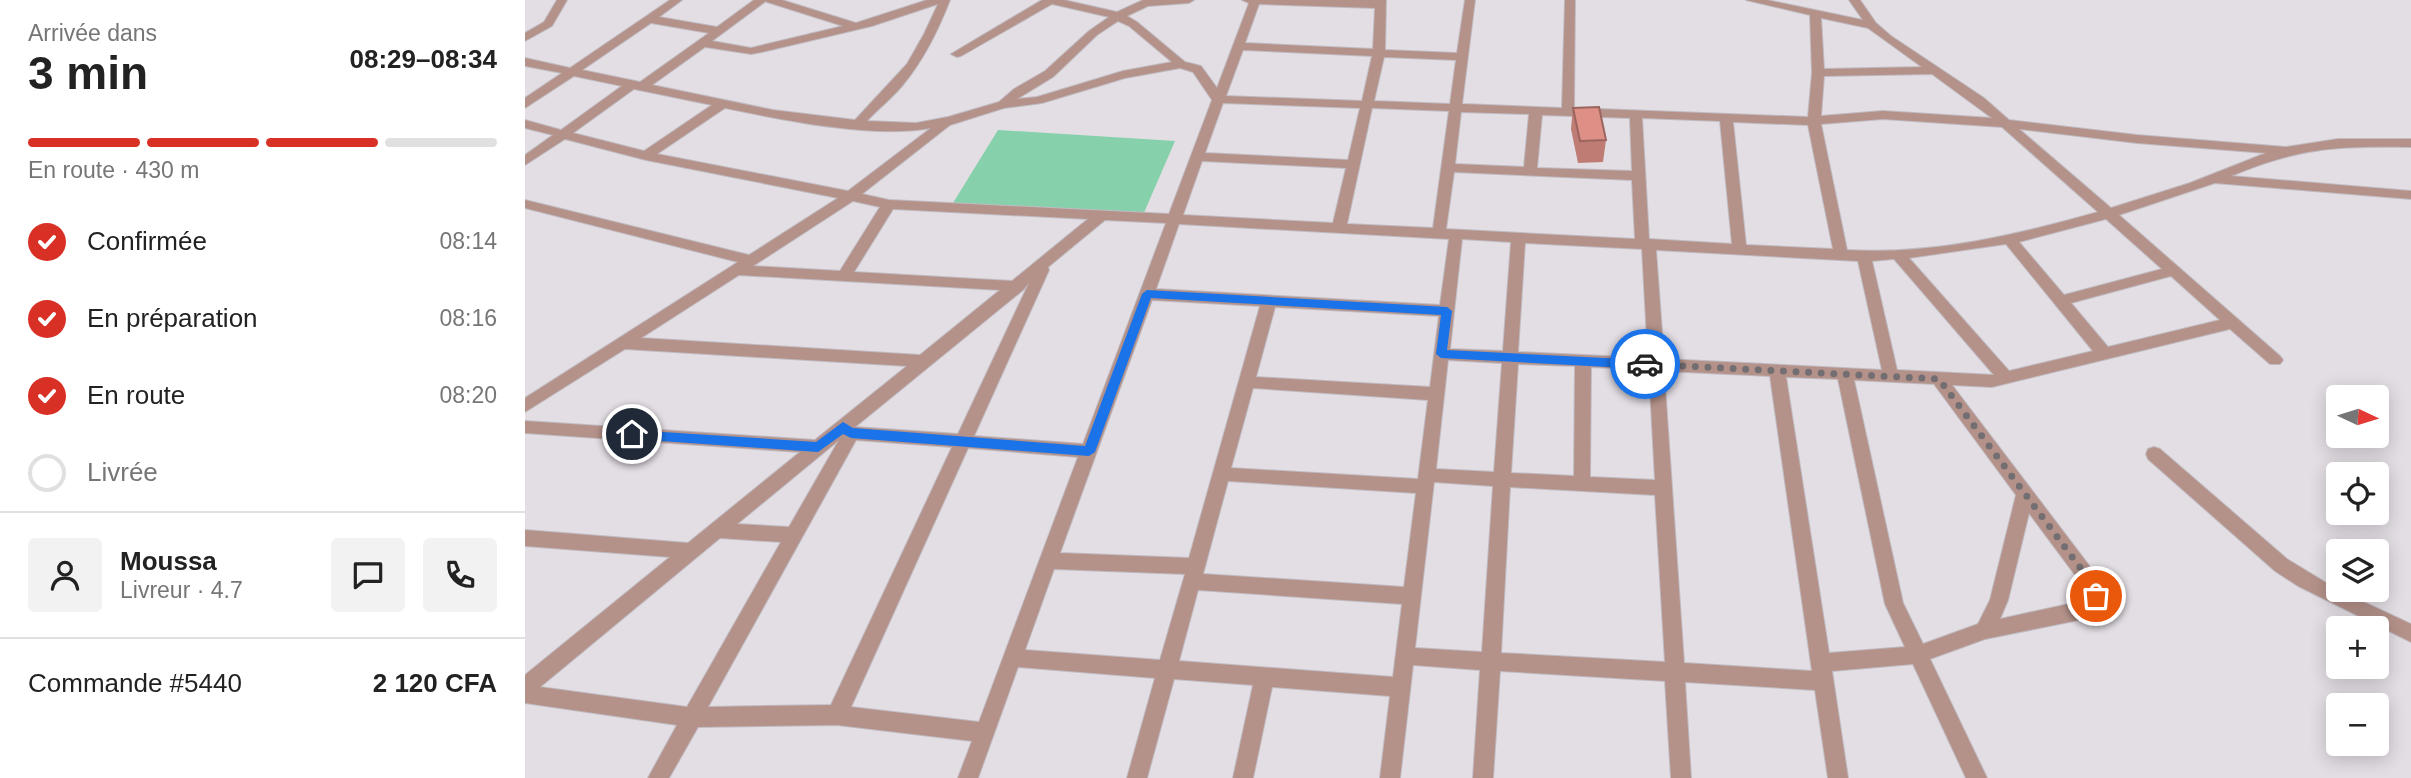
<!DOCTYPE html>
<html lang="fr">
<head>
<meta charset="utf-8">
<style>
  body { margin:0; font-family:Arial,sans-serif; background:#f2f2f2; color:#222; height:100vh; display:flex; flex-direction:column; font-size:26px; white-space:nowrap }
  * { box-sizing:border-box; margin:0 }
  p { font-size:23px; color:#767676 }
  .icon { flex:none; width:38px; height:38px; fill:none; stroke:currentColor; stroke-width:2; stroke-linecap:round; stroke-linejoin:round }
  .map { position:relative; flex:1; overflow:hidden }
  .details { display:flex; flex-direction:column; background:#fff; width:525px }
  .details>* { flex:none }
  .needle { width:46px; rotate:94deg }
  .controls { position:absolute; left:1801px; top:385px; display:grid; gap:14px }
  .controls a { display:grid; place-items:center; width:63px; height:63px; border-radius:7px; background:#fff; box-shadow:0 4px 18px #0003; font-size:35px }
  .pin { position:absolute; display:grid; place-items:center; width:60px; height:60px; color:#fff; margin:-30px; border:4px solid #fff; border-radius:50%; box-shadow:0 2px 7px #0007 }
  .courier { position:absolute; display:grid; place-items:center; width:70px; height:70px; margin:-35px; border:5px solid #1a73e8; border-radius:50%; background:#fff; color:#222; box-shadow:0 2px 9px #0007 }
  .head em { font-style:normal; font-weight:700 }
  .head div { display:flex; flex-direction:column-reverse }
  .head { display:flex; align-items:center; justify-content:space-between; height:119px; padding:0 28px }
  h1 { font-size:46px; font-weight:700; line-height:52px }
  .bar { display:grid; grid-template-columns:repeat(4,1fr); gap:10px 7px; align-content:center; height:84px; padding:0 28px }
  .bar i { height:9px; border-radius:5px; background:#e0e0e0 }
  .bar .active { background:#d93025 }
  .bar p { grid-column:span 4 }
  .line { display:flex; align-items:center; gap:18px; padding:0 28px; border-top:2px solid #e0e0e0 }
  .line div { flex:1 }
  .round { display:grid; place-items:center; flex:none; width:74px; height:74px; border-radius:7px; background:#f2f2f2 }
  ol { padding:0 28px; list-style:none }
  li { display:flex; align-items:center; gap:21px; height:77px }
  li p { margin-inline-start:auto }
  li .icon { padding:7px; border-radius:50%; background:#d93025; color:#fff; stroke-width:4 }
  li:last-child { color:#767676 }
  li i { width:38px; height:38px; border:4px solid #e0e0e0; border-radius:50% }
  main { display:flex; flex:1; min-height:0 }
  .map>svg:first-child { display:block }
  .green { fill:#86d0ab }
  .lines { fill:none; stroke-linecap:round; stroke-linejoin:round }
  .street-casing { stroke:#c0bbc1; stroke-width:2 }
  .street { fill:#b4928a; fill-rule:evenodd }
  .wall { fill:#bf7c74 }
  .building { fill:#de9087; stroke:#9b655e; stroke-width:2 }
  .route { fill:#1a73e8 }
  .done { stroke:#726e72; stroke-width:7; stroke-dasharray:0 12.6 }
</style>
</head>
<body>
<main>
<section class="details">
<div class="head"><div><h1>3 min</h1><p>Arrivée dans</p></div><em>08:29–08:34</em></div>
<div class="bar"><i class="active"></i><i class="active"></i><i class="active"></i><i></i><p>En route · 430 m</p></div>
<ol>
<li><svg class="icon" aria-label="check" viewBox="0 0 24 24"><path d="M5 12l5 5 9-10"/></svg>Confirmée<p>08:14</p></li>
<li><svg class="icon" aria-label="check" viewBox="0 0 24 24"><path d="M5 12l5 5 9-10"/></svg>En préparation<p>08:16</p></li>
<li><svg class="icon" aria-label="check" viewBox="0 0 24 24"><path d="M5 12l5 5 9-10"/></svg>En route<p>08:20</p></li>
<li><i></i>Livrée</li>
</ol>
<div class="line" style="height:126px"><a class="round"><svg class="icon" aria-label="person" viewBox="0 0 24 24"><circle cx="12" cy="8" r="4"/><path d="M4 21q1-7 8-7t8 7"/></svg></a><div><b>Moussa</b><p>Livreur · 4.7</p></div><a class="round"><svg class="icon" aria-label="chat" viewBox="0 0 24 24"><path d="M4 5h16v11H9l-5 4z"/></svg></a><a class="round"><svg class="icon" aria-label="phone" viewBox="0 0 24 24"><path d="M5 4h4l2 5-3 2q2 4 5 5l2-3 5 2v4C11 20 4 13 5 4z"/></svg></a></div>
<div class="line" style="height:91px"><div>Commande #5440</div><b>2 120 CFA</b></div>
</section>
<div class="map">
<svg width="1886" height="778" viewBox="0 0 1886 778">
  <rect width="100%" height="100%" fill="#e3dde4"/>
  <path class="green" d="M473,130L650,141L618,215L428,203Z"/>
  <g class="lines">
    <g class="street-casing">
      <path id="street" d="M32,0H42L27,26L0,41V33L19,22Z
        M145,0H157L134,17L192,27L229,0H257L331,23L402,0H425C413,31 398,61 377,86C366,99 353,109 342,121L391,123L423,117L474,102L489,89L520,71L564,31L584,17L527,4L436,56L432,57L426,54L517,0H539L592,12L618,0H669L664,3L623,6L602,16L612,22L660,62L676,66L692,88L724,3L717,0H861L860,50L932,53L940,0H950L937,104L1037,108L1040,0H1050L1049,108L1283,117L1287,73L1285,15L1221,0H1242L1338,20L1324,0H1335L1351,23L1366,36L1459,98L1484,120L1612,135L1761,147L1813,139H1886V147C1813,146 1775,147 1706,176L1886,191V199L1690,183L1594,215L1755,356L1758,360L1755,364H1745L1705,329L1467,387L1427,385L1569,572L1580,596L1578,610L1564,618L1460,639L1405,659L1462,778H1441L1388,664L1307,671L1323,778H1303L1290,690L1160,682L1166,778H1146L1140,681L975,671L968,778H948L955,670L888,665L875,778H855L865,696L747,687L728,778H708L728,685L649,679L622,778H602L630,678L493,667L453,778H433L447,741L312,725L173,727L144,778H123L152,725L0,703V675L145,557L0,546V530L163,543L275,452L0,433V421L290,440L382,366L100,349L0,412V398L213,262L0,208V200L224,255L313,198L121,160L40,139L0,165V155L28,135L0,128V120L36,130L97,86L49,76L0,108V98L37,73L0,66V58L45,68ZM241,1L242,2L318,26L226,48L187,41ZM413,4L399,34L382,64L330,120L248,110L127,85L180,47L226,54L237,52L347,26ZM734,4L850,8L848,49L720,43ZM1296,18L1343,28L1397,67L1299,69ZM593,21L604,26L647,62L598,71L512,97L492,99L528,77L572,35ZM126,23L184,33L115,82L57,70ZM718,50L847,56L837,101L701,96ZM859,57L931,60L925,104L849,101ZM655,68L668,72L687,100L644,214L364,200L337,194L425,125L479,108L517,103L600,78ZM1407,74L1467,118L1358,111L1296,116L1299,76ZM109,89L187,105L119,151L48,133ZM698,103L835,108L823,160L680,153ZM200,108C258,120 348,139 406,128L323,191L132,154ZM847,108L924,111L908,228L822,224ZM936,112L1004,114L999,167L930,164ZM1017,115L1105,118L1107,171L1012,168ZM1117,118L1195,121L1207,244L1124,239ZM1358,119L1477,127L1573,212C1492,235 1407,255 1322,250L1296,124ZM1208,122L1283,125L1308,249L1221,245ZM1494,129L1612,143L1741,153L1665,183L1586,208ZM677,161L821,168L808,223L658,215ZM929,172L1107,180L1110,239L921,229ZM328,201L355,207L315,271L228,266ZM368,209L563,219L487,281L329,272ZM1581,219L1637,269L1539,295L1494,242ZM580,220L641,223L558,444L449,436L524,270L523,267ZM654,224L924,239L915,305L631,289ZM937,239L986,242L978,351L925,349ZM1000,243L1117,249L1123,358L993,352ZM1481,244L1568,351L1484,371L1384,258ZM1131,250L1333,261L1357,370L1139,359ZM1369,259L1469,375L1372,370L1347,261ZM214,275L475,290L395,355L116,338ZM1646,276L1695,320L1583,347L1546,303ZM504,283L433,434L330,427L498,290ZM627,300L735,306L664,558L535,553ZM750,307L914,316L905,387L731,377ZM923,360L977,363L969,472L911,469ZM993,364L1050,366L1049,476L986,473ZM1066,367L1124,370L1130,480L1065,477ZM1139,371L1245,376L1287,671L1159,663ZM1261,377L1313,379L1360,604L1380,647L1304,653ZM1329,380L1409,384L1491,495L1465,600L1453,624L1398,644L1378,603ZM728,388L903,400L893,479L706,468ZM314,440L264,527L212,524ZM331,440L427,447L306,705L183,707ZM443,448L553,457L454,722L326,707ZM703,481L891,493L879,587L678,574ZM909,482L968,486L957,652L890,648ZM985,487L1130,495L1140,662L976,653ZM1504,513L1556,583L1562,600L1475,619L1483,600ZM195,538L256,542L162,707L15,687ZM529,569L660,574L635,660L500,650ZM673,590L877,604L868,677L654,661Z
        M1629,447L1635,449L1762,559L1813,590L1886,624V642L1773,586L1750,571L1623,459L1621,454L1623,449Z"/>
    </g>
    <use href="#street" class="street"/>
  </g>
  <path class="wall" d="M1048,108L1081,140L1078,162L1053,163L1046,129Z"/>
  <path class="building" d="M1074,107L1081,140L1055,141L1048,108Z"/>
  <path class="route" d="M622,290L922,307L927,311L922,350L1120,360L1126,364L1120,369L916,358L911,354L916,315L626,298L570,452L564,456L326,438L318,434L293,452L107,439L101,434L107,430L291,442L318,422L328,428L560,446L617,294Z"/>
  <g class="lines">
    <path class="done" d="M1120,364L1414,379L1563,578L1571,596"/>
  </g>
</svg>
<div class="controls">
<a><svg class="needle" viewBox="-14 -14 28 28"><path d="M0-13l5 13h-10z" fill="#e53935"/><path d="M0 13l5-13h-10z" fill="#767676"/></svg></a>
<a><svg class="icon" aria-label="locate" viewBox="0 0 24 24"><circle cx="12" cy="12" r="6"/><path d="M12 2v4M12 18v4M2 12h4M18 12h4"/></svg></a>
<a><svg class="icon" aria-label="layers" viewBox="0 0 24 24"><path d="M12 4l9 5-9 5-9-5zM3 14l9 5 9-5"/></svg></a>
<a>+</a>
<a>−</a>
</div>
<div class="pin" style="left:1571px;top:596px;background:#ea580c"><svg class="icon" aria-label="bag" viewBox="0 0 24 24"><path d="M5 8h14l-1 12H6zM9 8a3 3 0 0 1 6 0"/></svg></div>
<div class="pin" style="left:107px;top:434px;background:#1f2937"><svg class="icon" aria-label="home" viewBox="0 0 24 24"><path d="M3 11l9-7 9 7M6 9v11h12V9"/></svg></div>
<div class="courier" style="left:1120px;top:364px"><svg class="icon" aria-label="car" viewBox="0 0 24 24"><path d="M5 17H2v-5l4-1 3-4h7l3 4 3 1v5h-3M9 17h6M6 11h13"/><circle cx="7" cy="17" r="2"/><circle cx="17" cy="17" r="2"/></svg></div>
</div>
</main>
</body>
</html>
